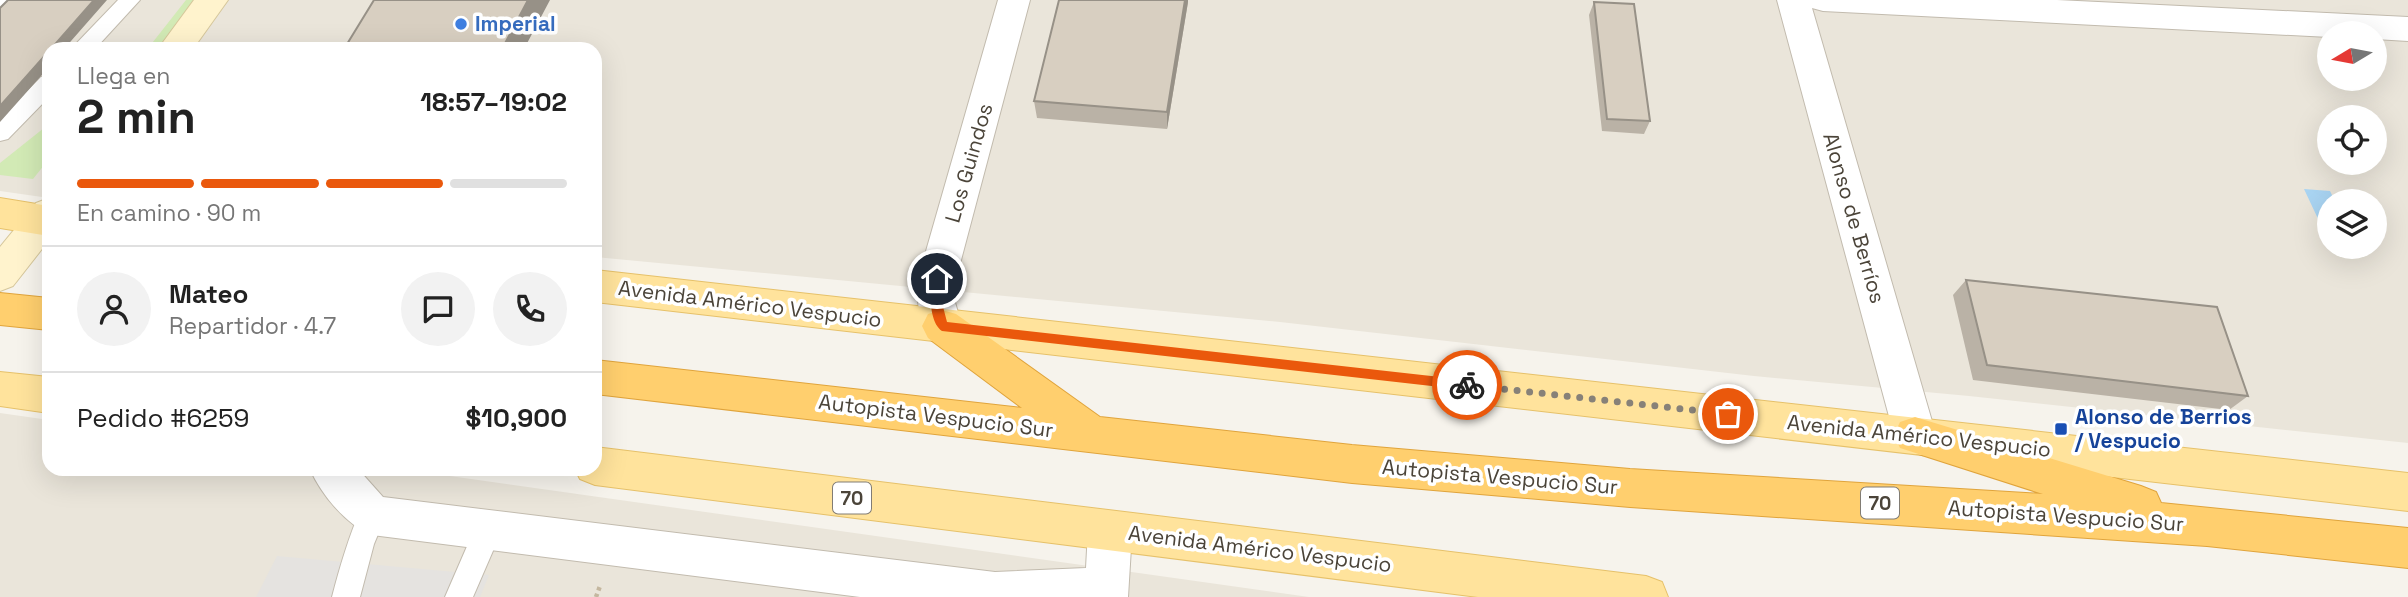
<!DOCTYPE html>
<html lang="es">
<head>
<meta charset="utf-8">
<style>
  body { margin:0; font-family:"Space Grotesk",sans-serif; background:#f2f2f2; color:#222; height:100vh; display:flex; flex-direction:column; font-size:26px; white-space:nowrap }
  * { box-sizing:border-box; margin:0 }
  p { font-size:23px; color:#767676 }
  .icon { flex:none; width:38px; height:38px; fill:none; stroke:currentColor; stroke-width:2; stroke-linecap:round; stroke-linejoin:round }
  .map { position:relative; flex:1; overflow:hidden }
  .sheet { position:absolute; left:42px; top:42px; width:560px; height:434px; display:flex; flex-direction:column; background:#fff; border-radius:21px; box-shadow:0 7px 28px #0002 }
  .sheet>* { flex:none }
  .needle { width:46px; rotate:260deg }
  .buttons { position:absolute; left:2317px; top:21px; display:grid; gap:14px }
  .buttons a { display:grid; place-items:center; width:70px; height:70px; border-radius:50%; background:#fff; box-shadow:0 7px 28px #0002; font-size:35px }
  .pin { position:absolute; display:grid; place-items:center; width:60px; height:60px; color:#fff; margin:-30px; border:4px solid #fff; border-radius:50%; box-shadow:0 2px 7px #0007 }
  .courier { position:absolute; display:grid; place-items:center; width:70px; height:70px; margin:-35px; border:5px solid #ea580c; border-radius:50%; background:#fff; color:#222; box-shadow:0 2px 9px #0007 }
  .overview em { font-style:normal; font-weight:800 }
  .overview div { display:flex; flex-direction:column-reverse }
  .overview { display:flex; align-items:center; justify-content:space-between; height:119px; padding:0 35px }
  h1 { font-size:46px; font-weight:800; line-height:52px }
  .bar { display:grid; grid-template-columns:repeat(4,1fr); gap:10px 7px; align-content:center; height:84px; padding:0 35px }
  .bar i { height:9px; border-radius:5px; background:#e0e0e0 }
  .bar .active { background:#ea580c }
  .bar p { grid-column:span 4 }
  .line { display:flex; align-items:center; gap:18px; padding:0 35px; border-top:2px solid #e0e0e0 }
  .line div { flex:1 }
  .round { display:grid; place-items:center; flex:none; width:74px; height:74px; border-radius:37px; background:#f2f2f2 }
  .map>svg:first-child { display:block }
  .residential { fill:#eae5da; fill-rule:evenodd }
  .green { fill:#d2eab5 }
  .parking { fill:#e5e3e0 }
  .water { fill:#a9d4f2 }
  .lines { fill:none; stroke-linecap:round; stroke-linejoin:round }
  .service-casing { stroke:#c2bbae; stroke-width:2 }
  .minor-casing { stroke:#c2bbae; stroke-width:2 }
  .tertiary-casing { stroke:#c2bbae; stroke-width:2 }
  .secondary-casing { stroke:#d6c79b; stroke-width:2 }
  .primary-casing { stroke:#e6c16a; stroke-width:2 }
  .motorway-casing { stroke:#e0a43c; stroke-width:2 }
  .path { stroke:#c4b79f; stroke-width:4.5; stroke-dasharray:3.5 3.5; stroke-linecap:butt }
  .service { fill:#fff; fill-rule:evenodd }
  .minor { fill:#fff; fill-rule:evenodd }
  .tertiary { fill:#fff; fill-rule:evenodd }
  .secondary { fill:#fff3cd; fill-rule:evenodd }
  .primary { fill:#ffe39c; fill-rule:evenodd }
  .motorway { fill:#ffcf6e; fill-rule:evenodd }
  .wall { fill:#bab2a6 }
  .shaded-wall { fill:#979187 }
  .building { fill:#d8cfc1; stroke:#979187; stroke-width:2 }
  .route { fill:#ea580c }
  .done { stroke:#878178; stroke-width:7; stroke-dasharray:0 12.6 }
  .shop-dot { fill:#3f7fe0; stroke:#fff; stroke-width:2.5 }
  .transit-dot { fill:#1a4fb4; stroke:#fff; stroke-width:2.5 }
  .labels { text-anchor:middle; stroke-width:7; stroke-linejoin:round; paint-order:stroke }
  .shield { fill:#fff; stroke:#817c74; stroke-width:2 }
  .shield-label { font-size:19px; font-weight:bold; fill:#4b4439 }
  .shop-label { font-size:21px; font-weight:bold; fill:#366cbe; stroke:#fff; text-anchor:start }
  .street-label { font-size:21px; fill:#4b4439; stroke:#fff }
  .transit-label { font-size:21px; font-weight:bold; fill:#164399; stroke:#fff; text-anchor:start }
</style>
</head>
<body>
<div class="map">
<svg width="2408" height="597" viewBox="0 0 2408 597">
  <rect width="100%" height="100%" fill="#f6f3ec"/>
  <path class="residential" d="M0,0H2408V443L1969,396L1754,376L1280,322L595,257V49H49V198L0,191ZM2329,33H2375V79H2329ZM2329,117H2375V163H2329ZM2329,201H2375V247H2329Z
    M0,413L49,420V469H400L1309,597H0Z"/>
  <path class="green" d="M186,0H197L158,49H152L149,47Z
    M49,124V159L33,179L0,175V163Z"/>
  <path class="parking" d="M277,556L489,575L480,597H256Z"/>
  <path class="water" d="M2304,189L2330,191L2335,201H2329V223H2320Z"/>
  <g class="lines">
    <g class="service-casing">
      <path id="service" d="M0,0H17L7,12L0,14Z
        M118,0H140L95,49H71Z
        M49,75V97L8,139L0,141V119L41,77Z
        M372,502L382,506L386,515L374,544L360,597H332C340,566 349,536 362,506Z
        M488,517L498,521L502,530L473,597H445L478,521Z"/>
    </g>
    <g class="minor-casing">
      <path id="minor" d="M1777,0H2057L2408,17V41L2375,39V33H2329V37L1823,11L1812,8L1936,435L1930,448L1915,453L1900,448L1894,435Z
        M310,469H358L383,497L995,572L1086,568L1088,531L1095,517L1110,511L1125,517L1132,531L1128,597H860L372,535C346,525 321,494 310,469Z"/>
    </g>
    <g class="tertiary-casing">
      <path id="tertiary" d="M998,0H1030L956,279L954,299L962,326L956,338L942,342L928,338C919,318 916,300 918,279Z"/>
    </g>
    <g class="secondary-casing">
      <path id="secondary" d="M194,0H228L193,49H158Z
        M49,198V240L13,286L0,291V247L36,203Z"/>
    </g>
    <g class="primary-casing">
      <path id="primary" d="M0,198L49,206V236L0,228Z
        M595,270L2408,473V511L595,302Z
        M0,372L49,377V413L0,406Z
        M595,447L1646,576L1662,582L1668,597H1478L595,485L580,479L575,469H595Z"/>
    </g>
    <g class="motorway-casing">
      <path id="motorway" d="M0,293L49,298V330L0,325Z
        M942,310L956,314L1100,417L1352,445L1630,469L2043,494L1900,448L1894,435L1900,422L1915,417L2141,486L2156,492L2161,503L2408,528V568L2207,546L1630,507L1352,483L595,394V360L1022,408L928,338L922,326L928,314Z"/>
    </g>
    <path class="path" d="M596,597L600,586"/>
    <use href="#service" class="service"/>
    <use href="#minor" class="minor"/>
    <use href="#tertiary" class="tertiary"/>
    <use href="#secondary" class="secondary"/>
    <use href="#primary" class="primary"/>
    <use href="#motorway" class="motorway"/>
  </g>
  <path class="wall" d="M1188,2L1167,129L1037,118L1034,101Z
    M1594,2L1650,121L1644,134L1602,131L1589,15Z
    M1966,280L2248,396L2229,410L1973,380L1953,295Z"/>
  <path class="shaded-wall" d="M94,0H107L64,49H51Z
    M528,0H550L524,49H502Z
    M1185,0H1188V2L1167,129V112Z
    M49,51V67L0,122V106Z"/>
  <path class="building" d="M8,0H94L51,49H49V51L0,106V8Z
    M374,0H528L502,49H344Z
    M1059,0H1185L1167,112L1034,101Z
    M1594,2L1634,4L1650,121L1607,119Z
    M1966,280L2217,307L2248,396L1987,365Z"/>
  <path class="route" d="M937,275L942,279L941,299L947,322L1467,380L1473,385L1467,390L942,331C929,322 930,294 931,279Z"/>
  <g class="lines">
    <path class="done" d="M1467,385L1728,414"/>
  </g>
  <circle class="shop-dot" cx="461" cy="24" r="7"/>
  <rect class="transit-dot" x="2054" y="422" width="14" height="14" rx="3.5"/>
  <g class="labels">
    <g class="shield">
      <rect x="833" y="482.5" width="38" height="31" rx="5"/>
      <rect x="1861" y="487.5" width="38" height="31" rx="5"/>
    </g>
    <g class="shield-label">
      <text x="852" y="505">70</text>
      <text x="1880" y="510">70</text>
    </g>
    <g class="shop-label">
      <text x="475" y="31">Imperial</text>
    </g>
    <g class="street-label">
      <text transform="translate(969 163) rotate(-74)" y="7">Los Guindos</text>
      <text transform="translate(1854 218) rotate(74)" y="7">Alonso de Berríos</text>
      <text transform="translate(750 304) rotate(7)" y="7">Avenida Américo Vespucio</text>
      <text transform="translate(936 416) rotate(7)" y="7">Autopista Vespucio Sur</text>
      <text transform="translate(1919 436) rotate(6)" y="7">Avenida Américo Vespucio</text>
      <text transform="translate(1500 477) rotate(5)" y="7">Autopista Vespucio Sur</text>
      <text transform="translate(2066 516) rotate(4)" y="7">Autopista Vespucio Sur</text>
      <text transform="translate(1260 549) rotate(7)" y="7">Avenida Américo Vespucio</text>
    </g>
    <g class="transit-label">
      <text x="2075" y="424">Alonso de Berrios<tspan x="2075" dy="24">/ Vespucio</tspan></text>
    </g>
  </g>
</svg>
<div class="buttons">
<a><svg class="needle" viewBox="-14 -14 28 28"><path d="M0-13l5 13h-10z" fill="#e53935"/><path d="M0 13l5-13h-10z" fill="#767676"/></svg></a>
<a><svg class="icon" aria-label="locate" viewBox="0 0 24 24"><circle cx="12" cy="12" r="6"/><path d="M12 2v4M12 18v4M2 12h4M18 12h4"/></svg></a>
<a><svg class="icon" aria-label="layers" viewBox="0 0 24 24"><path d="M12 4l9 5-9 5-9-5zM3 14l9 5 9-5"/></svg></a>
</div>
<div class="pin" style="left:1728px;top:414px;background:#ea580c"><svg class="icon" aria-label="bag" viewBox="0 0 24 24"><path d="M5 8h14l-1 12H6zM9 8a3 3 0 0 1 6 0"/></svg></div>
<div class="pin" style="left:937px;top:279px;background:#1f2937"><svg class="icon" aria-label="home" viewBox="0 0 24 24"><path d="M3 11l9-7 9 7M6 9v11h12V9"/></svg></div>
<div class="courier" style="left:1467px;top:385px"><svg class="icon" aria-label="bike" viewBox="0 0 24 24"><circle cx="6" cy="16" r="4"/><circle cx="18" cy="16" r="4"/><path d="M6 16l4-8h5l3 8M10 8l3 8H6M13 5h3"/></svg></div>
<section class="sheet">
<div class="overview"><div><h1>2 min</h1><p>Llega en</p></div><em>18:57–19:02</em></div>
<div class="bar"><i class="active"></i><i class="active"></i><i class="active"></i><i></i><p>En camino · 90 m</p></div>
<div class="line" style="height:126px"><a class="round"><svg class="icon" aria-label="person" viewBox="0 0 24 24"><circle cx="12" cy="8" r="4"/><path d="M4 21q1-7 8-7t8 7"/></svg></a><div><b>Mateo</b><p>Repartidor · 4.7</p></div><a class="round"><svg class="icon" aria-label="chat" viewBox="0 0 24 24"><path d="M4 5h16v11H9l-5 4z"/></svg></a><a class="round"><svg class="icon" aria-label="phone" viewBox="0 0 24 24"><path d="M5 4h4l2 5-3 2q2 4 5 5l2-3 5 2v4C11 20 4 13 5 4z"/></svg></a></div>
<div class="line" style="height:91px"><div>Pedido #6259</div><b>$10,900</b></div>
</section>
</div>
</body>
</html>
